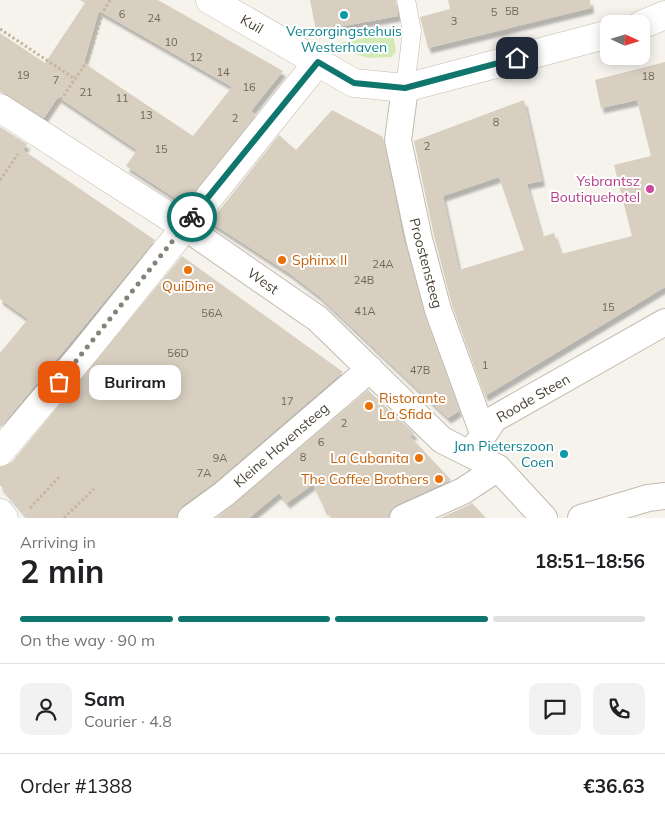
<!DOCTYPE html>
<html lang="en">
<head>
<meta charset="utf-8">
<style>
  body { margin:0; font-family:Mulish,sans-serif; background:#f2f2f2; color:#202124; height:100vh; display:flex; flex-direction:column; font-size:19px; white-space:nowrap }
  * { box-sizing:border-box; margin:0 }
  p { font-size:16px; color:#757577 }
  .icon { flex:none; width:28px; height:28px; fill:none; stroke:currentColor; stroke-width:2; stroke-linecap:round; stroke-linejoin:round }
  .map { position:relative; height:518px; overflow:hidden }
  .side { display:flex; flex-direction:column; background:#fff; flex:1 }
  .side>* { flex:none }
  .needle { width:32px; rotate:94deg }
  .buttons { position:absolute; left:600px; top:15px; display:grid; gap:10px }
  .buttons a { display:grid; place-items:center; width:50px; height:50px; border-radius:10px; background:#fff; box-shadow:0 2px 12px #0003; font-size:25px }
  .pin { position:absolute; display:grid; place-items:center; width:42px; height:42px; color:#fff; margin:-21px; border-radius:10px; box-shadow:0 2px 8px #0006 }
  .courier { position:absolute; display:grid; place-items:center; width:50px; height:50px; margin:-25px; border:4px solid #0f766e; border-radius:50%; background:#fff; color:#222; box-shadow:0 1px 6px #0007 }
  .bubble { position:absolute; height:35px; border-radius:10px; background:#fff; box-shadow:0 2px 12px #0003; font-size:16px; font-weight:700; line-height:35px; text-align:center }
  .head em { font-style:normal; font-weight:700 }
  .head div { display:flex; flex-direction:column-reverse }
  .head { display:flex; align-items:center; justify-content:space-between; height:85px; padding:0 20px }
  h1 { font-size:32px; font-weight:700; line-height:38px }
  .bar { display:grid; grid-template-columns:repeat(4,1fr); gap:8px 5px; align-content:center; height:60px; padding:0 20px }
  .bar i { height:6px; border-radius:4px; background:#e0e0e0 }
  .bar .on { background:#0f766e }
  .bar p { grid-column:span 4 }
  .line { display:flex; align-items:center; gap:12px; padding:0 20px; border-top:1px solid #e0e0e0 }
  .line div { flex:1 }
  .round { display:grid; place-items:center; flex:none; width:52px; height:52px; border-radius:10px; background:#f2f2f2 }
  .map>svg:first-child { display:block }
  .green { fill:#d2eab5 }
  .building { fill:#d8cfc1; fill-rule:evenodd; filter:url(#shadow) }
  .lines { fill:none; stroke-linecap:round; stroke-linejoin:round }
  .service-casing { stroke:#c2bbae; stroke-width:19 }
  .pedestrian-casing { stroke:#c2bbae; stroke-width:28 }
  .minor-casing { stroke:#c2bbae; stroke-width:29 }
  .path { stroke:#c4b79f; stroke-width:3; stroke-dasharray:2.5 2.5; stroke-linecap:butt }
  .service { stroke:#fff; stroke-width:18 }
  .pedestrian { stroke:#fff; stroke-width:26 }
  .minor { stroke:#fff; stroke-width:28 }
  .done { stroke:#878178; stroke-width:5; stroke-dasharray:0 9 }
  .route { stroke:#0f766e; stroke-width:6 }
  .culture-dot { fill:#0f9aa8; stroke:#fff; stroke-width:2 }
  .hotel-dot { fill:#d1479c; stroke:#fff; stroke-width:2 }
  .food-dot { fill:#e8710a; stroke:#fff; stroke-width:2 }
  .labels { text-anchor:middle; stroke-width:4; stroke-linejoin:round; paint-order:stroke }
  .number-label { font-size:11px; fill:#6e675b }
  .street-label { font-size:14px; fill:#4b4439; stroke:#fff }
  .culture-label { font-size:14px; fill:#0d838f; stroke:#fff }
  .hotel-label { font-size:14px; fill:#b23c85; stroke:#fff; text-anchor:end }
  .food-label { font-size:14px; fill:#c56008; stroke:#fff; text-anchor:start }
</style>
</head>
<body>
<div class="map">
<svg width="665" height="518" viewBox="0 0 665 518">
  <defs>
    <filter id="shadow"><feDropShadow dx="3" dy="5.5" stdDeviation="1" flood-color="#0004"/></filter>
  </defs>
  <rect width="100%" height="100%" fill="#f6f3ec"/>
  <path class="green" d="M393,33L396,51L392,57L369,58L338,49V43Z"/>
  <path class="building" d="M80,0H158L283,71L251,111L256,115L184,204L126,166L137,150L58,97L44,118L8,95L0,92V33L45,63L85,3ZM99,11L232,87L193,136L84,63Z
    M310,0H396L398,16L316,31Z
    M448,0H590L591,8L428,48L420,17L450,9Z
    M665,62V287L485,396L452,305L434,236L414,141L524,100L542,181L527,184L542,237L554,233L561,254L632,236L614,165L651,156L637,100L601,108L595,80ZM499,177L524,250L459,270L443,196Z
    M332,110L383,137L404,242L424,314L459,411L448,418L319,296L289,273L210,222L279,135L296,150Z
    M0,127L27,144L23,150L155,240L0,428V353L28,319L0,299Z
    M182,256L343,372L215,482L182,506L176,518H28L0,485V467L12,462Z
    M368,390L415,434L410,436L451,480L396,505L391,510L388,518H331L327,509L325,510L313,484L287,503L279,493L249,518H216Z
    M472,503L486,518H440L469,505Z"/>
  <g class="lines">
    <g class="service-casing">
      <path id="service" d="M405,88L412,31L406,0"/>
    </g>
    <g class="pedestrian-casing">
      <path id="pedestrian" d="M405,88L398,140L419,239L438,310L483,433
        M185,227L318,319L442,440L498,468L544,518
        M476,446L494,419L665,322
        M191,518L224,494L370,369
        M403,518L463,491L498,468
        M581,518L648,498L665,496"/>
    </g>
    <g class="minor-casing">
      <path id="minor" d="M210,0L354,83L405,88L609,34
        M641,25L665,15
        M0,108L185,227
        M0,452L83,354L318,62
        M0,513L4,518"/>
    </g>
    <path class="path" d="M0,29L75,79
      M55,108L88,60L103,12L110,0
      M0,180L18,154
      M30,508L60,476
      M64,518L94,489"/>
    <use href="#service" class="service"/>
    <use href="#pedestrian" class="pedestrian"/>
    <use href="#minor" class="minor"/>
  </g>
  <g class="lines">
    <path class="done" d="M59,382L192,217"/>
    <path class="route" d="M192,217L318,62L354,83L405,88L517,58"/>
  </g>
  <g class="culture-dot">
    <circle cx="344" cy="15" r="5"/>
    <circle cx="564" cy="454" r="5"/>
  </g>
  <circle class="hotel-dot" cx="650" cy="189" r="5"/>
  <g class="food-dot">
    <circle cx="282" cy="260" r="5"/>
    <circle cx="188" cy="270" r="5"/>
    <circle cx="369" cy="406" r="5"/>
    <circle cx="419" cy="458" r="5"/>
    <circle cx="439" cy="479" r="5"/>
  </g>
  <g class="labels">
    <g class="number-label">
      <text x="512" y="15">5B</text>
      <text x="494" y="16">5</text>
      <text x="122" y="18">6</text>
      <text x="154" y="22">24</text>
      <text x="454" y="25">3</text>
      <text x="171" y="46">10</text>
      <text x="196" y="61">12</text>
      <text x="223" y="76">14</text>
      <text x="23" y="79">19</text>
      <text x="648" y="80">18</text>
      <text x="56" y="84">7</text>
      <text x="249" y="91">16</text>
      <text x="86" y="96">21</text>
      <text x="122" y="102">11</text>
      <text x="146" y="119">13</text>
      <text x="235" y="122">2</text>
      <text x="496" y="126">8</text>
      <text x="427" y="150">2</text>
      <text x="161" y="153">15</text>
      <text x="383" y="268">24A</text>
      <text x="364" y="284">24B</text>
      <text x="608" y="311">15</text>
      <text x="365" y="315">41A</text>
      <text x="212" y="317">56A</text>
      <text x="178" y="357">56D</text>
      <text x="485" y="369">1</text>
      <text x="420" y="374">47B</text>
      <text x="287" y="405">17</text>
      <text x="344" y="427">2</text>
      <text x="321" y="446">6</text>
      <text x="303" y="461">8</text>
      <text x="220" y="462">9A</text>
      <text x="204" y="477">7A</text>
    </g>
    <g class="street-label">
      <text transform="translate(252 24) rotate(30)" y="5">Kuil</text>
      <text transform="translate(426 263) rotate(75)" y="5">Proostensteeg</text>
      <text transform="translate(263 281) rotate(35)" y="5">West</text>
      <text transform="translate(533 398) rotate(-30)" y="5">Roode Steen</text>
      <text transform="translate(281 445) rotate(-41)" y="5">Kleine Havensteeg</text>
    </g>
    <g class="culture-label">
      <text x="344" y="36">Verzorgingstehuis<tspan x="344" dy="16">Westerhaven</tspan></text>
      <text x="554" y="451" text-anchor="end">Jan Pieterszoon<tspan x="554" dy="16">Coen</tspan></text>
    </g>
    <g class="hotel-label">
      <text x="640" y="186">Ysbrantsz<tspan x="640" dy="16">Boutiquehotel</tspan></text>
    </g>
    <g class="food-label">
      <text x="292" y="265">Sphinx II</text>
      <text x="188" y="291" text-anchor="middle">QuiDine</text>
      <text x="379" y="403">Ristorante<tspan x="379" dy="16">La Sfida</tspan></text>
      <text x="409" y="463" text-anchor="end">La Cubanita</text>
      <text x="429" y="484" text-anchor="end">The Coffee Brothers</text>
    </g>
  </g>
</svg>
<div class="buttons">
<a><svg class="needle" viewBox="-14 -14 28 28"><path d="M0-13l5 13h-10z" fill="#e53935"/><path d="M0 13l5-13h-10z" fill="#757577"/></svg></a>
</div>
<div class="pin" style="left:59px;top:382px;background:#ea580c"><svg class="icon" aria-label="bag" viewBox="0 0 24 24"><path d="M5 8h14l-1 12H6zM9 8a3 3 0 0 1 6 0"/></svg></div>
<div class="pin" style="left:517px;top:58px;background:#1f2937"><svg class="icon" aria-label="home" viewBox="0 0 24 24"><path d="M3 11l9-7 9 7M6 9v11h12V9"/></svg></div>
<div class="courier" style="left:192px;top:217px"><svg class="icon" aria-label="bike" viewBox="0 0 24 24"><circle cx="6" cy="16" r="4"/><circle cx="18" cy="16" r="4"/><path d="M6 16l4-8h5l3 8M10 8l3 8H6M13 5h3"/></svg></div>
<div class="bubble" style="left:89px;top:365px;width:92px">Buriram</div>
</div>
<section class="side">
<div class="head"><div><h1>2 min</h1><p>Arriving in</p></div><em>18:51–18:56</em></div>
<div class="bar"><i class="on"></i><i class="on"></i><i class="on"></i><i></i><p>On the way · 90 m</p></div>
<div class="line" style="height:90px"><a class="round"><svg class="icon" aria-label="person" viewBox="0 0 24 24"><circle cx="12" cy="8" r="4"/><path d="M4 21q1-7 8-7t8 7"/></svg></a><div><b>Sam</b><p>Courier · 4.8</p></div><a class="round"><svg class="icon" aria-label="chat" viewBox="0 0 24 24"><path d="M4 5h16v11H9l-5 4z"/></svg></a><a class="round"><svg class="icon" aria-label="phone" viewBox="0 0 24 24"><path d="M5 4h4l2 5-3 2q2 4 5 5l2-3 5 2v4C11 20 4 13 5 4z"/></svg></a></div>
<div class="line" style="height:65px"><div>Order #1388</div><b>€36.63</b></div>
</section>
</body>
</html>
